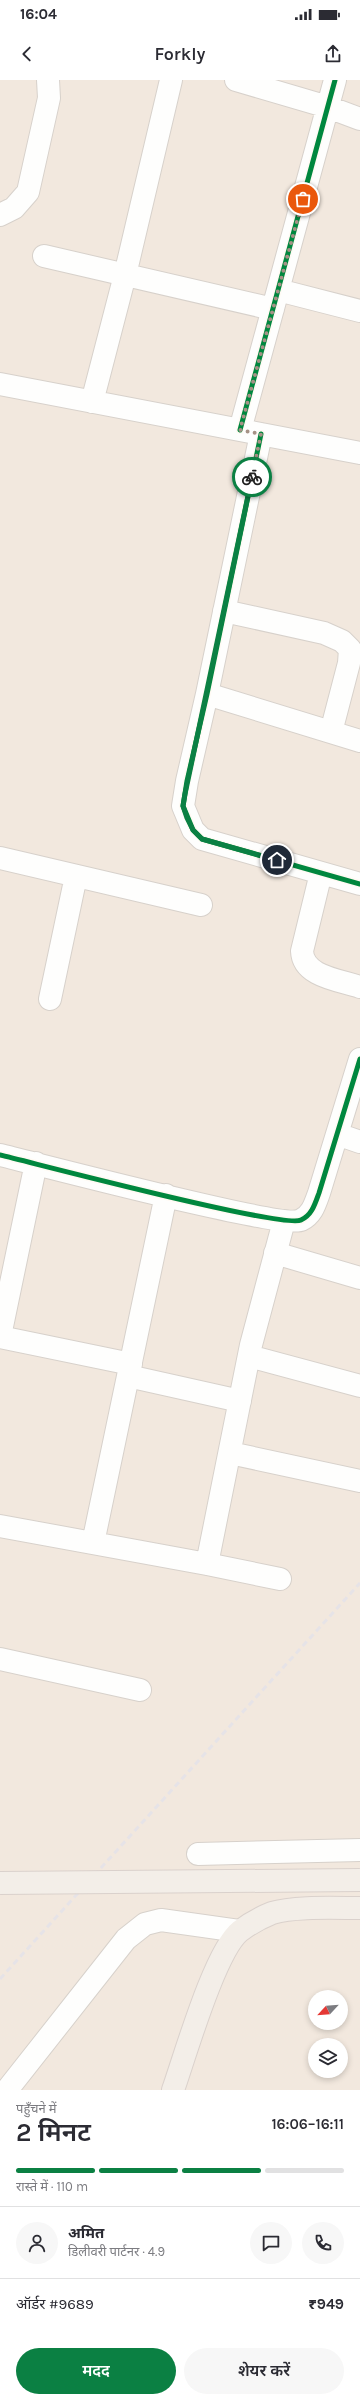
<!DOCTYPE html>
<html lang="hi">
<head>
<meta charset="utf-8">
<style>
  body { margin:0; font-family:Karla,"Noto Sans Devanagari",sans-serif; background:#f7f7f7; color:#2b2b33; height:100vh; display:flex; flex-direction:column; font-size:15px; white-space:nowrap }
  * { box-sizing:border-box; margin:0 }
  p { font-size:13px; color:#7c7c81 }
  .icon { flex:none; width:22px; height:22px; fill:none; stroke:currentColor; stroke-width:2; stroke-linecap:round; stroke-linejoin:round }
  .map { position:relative; height:2010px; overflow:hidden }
  .details { display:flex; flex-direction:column; background:#fff; flex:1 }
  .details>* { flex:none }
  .needle { width:26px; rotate:244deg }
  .controls { position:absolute; left:308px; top:1910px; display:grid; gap:8px }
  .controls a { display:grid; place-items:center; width:40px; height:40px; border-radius:50%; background:#fff; box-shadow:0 2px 6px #0003; font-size:20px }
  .pin { position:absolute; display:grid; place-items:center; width:34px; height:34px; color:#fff; margin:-17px; border:2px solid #fff; border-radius:50%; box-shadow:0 1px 4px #0007 }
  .courier { position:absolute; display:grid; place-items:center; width:40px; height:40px; margin:-20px; border:3px solid #0b8043; border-radius:50%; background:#fff; color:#222; box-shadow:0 1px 5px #0007 }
  .overview em { font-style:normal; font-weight:600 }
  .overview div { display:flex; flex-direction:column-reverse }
  .overview { display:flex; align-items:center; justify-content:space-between; height:68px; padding:0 16px }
  h1 { font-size:26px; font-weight:600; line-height:30px }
  .bar { display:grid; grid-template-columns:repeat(4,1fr); gap:6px 4px; align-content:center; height:48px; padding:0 16px }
  .bar i { height:5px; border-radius:3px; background:#e1e1e2 }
  .bar .active { background:#0b8043 }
  .bar p { grid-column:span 4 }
  .line { display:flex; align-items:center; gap:10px; padding:0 16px; border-top:1px solid #e1e1e2 }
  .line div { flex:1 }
  .round { display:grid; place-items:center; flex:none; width:42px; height:42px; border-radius:21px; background:#f7f7f7 }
  .primary-button { display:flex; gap:8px; margin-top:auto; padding:8px 16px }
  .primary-button a { flex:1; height:46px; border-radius:24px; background:#0b8043; color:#fff; font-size:16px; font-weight:600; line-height:46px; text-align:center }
  .primary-button a+a { background:#f7f7f7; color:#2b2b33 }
  .status { display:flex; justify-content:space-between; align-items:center; height:28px; padding:0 20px; background:#fff; direction:ltr }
  .status svg { height:11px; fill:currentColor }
  header { display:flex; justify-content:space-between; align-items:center; height:52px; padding:0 16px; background:#fff; font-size:18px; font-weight:600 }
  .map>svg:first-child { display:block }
  .residential { fill:#f2e8de; fill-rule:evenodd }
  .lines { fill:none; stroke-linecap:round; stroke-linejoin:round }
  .minor-casing { stroke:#d7d1cb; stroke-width:24 }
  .major-casing { stroke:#dad1cc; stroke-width:24 }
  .minor { stroke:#fefefd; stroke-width:22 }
  .major { stroke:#f3eee8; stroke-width:22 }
  .rail { stroke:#e6e3e7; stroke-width:3; stroke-dasharray:6 4; stroke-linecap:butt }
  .major-bridge-casing { stroke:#dad1cc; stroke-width:24; stroke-linecap:butt }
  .major-bridge { stroke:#f3eee8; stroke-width:22 }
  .cycleway-casing { stroke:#fffaf3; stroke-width:8 }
  .cycleway { stroke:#00873e; stroke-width:5 }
  .done { stroke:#a69286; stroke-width:4; stroke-dasharray:0 7.2 }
  .route { stroke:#0b8043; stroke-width:5 }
</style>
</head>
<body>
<div class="status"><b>16:04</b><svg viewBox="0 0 49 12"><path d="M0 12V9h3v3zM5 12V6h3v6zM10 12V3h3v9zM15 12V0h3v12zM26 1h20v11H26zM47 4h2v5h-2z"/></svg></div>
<header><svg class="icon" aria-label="back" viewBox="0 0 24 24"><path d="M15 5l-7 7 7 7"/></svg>Forkly<svg class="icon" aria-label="share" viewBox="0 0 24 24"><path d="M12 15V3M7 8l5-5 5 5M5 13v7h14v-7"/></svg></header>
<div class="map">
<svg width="360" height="2010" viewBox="0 0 360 2010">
  <rect width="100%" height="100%" fill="#f9f5f0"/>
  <path class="residential" d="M0,0H360V2010H0ZM315,1917H341V1943H315ZM315,1965H341V1991H315Z"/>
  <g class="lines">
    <g class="minor-casing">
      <path id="minor" d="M236,0L328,27L360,39
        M0,135L14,128L28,112L49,18L48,0
        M44,176L273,229
        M278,210L360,231
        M0,304L360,373
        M92,322L125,195L171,0
        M240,350L335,0
        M261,354L207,614L187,701L183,726L193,750L202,759L360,804
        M224,531L324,553L342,561L350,569L349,583L331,652
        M207,614L360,661
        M0,778L201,825
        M321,793L302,871C303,897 340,900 360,907
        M50,919L76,796
        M337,1054L360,1062
        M0,1075C38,1084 283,1149 301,1140C312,1135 315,1124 319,1113L360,979
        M275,1173L360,1198
        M0,1256L36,1083
        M0,1257L131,1284
        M249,1276L360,1306
        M128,1296L240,1321
        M230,1373L360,1401
        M0,1446L207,1484L280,1499
        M93,1463L166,1115
        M207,1484L251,1265L284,1141
        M0,1579L140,1610
        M198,1774L360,1770
        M7,2010L126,1859L145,1844L161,1840L239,1851"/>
    </g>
    <g class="major-casing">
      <path id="major" d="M173,2010C185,1976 215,1871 240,1851C248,1845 262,1837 272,1833C294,1826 336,1828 360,1828"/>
    </g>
    <use href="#minor" class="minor"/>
    <use href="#major" class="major"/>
    <path class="rail" d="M0,1899L360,1503"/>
    <g class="major-bridge-casing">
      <path id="major-bridge" d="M0,1803L360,1800"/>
    </g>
    <use href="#major-bridge" class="major-bridge"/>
    <g class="cycleway-casing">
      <path id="cycleway" d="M240,350L335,0
        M261,354L207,614L187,701L183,726L193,750L202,759L360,804
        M0,1075C38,1084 283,1149 301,1140C312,1135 315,1124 319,1113L360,979"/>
    </g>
    <use href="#cycleway" class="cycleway"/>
  </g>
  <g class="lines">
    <path class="done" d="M252,397L261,354L240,350L303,119"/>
    <path class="route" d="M252,397L185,714L183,726L187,738L193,750L202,759L277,780"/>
  </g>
</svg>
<div class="controls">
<a><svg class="needle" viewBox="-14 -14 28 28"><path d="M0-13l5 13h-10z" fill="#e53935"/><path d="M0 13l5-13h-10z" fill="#7c7c81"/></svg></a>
<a><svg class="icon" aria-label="layers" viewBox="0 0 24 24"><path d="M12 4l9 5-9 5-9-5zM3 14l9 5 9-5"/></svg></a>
</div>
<div class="pin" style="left:303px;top:119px;background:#ea580c"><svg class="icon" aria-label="bag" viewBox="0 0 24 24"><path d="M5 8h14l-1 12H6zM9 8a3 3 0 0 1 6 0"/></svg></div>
<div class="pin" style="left:277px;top:780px;background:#1f2937"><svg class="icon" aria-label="home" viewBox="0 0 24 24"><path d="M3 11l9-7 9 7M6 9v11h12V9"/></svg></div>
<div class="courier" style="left:252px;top:397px"><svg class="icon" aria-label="bike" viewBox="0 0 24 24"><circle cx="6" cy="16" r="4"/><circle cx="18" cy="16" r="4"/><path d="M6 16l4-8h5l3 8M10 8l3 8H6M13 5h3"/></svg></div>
</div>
<section class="details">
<div class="overview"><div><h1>2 मिनट</h1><p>पहुँचने में</p></div><em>16:06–16:11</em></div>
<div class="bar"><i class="active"></i><i class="active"></i><i class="active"></i><i></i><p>रास्ते में · 110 m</p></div>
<div class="line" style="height:72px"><a class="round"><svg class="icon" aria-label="person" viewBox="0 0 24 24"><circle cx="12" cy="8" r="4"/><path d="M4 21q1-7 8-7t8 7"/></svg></a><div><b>अमित</b><p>डिलीवरी पार्टनर · 4.9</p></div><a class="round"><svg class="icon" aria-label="chat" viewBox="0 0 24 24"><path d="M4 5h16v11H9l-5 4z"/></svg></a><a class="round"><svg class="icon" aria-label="phone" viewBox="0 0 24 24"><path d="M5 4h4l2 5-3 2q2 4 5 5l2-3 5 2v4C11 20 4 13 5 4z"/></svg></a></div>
<div class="line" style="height:52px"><div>ऑर्डर #9689</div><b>₹949</b></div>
<div class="primary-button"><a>मदद</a><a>शेयर करें</a></div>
</section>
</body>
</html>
